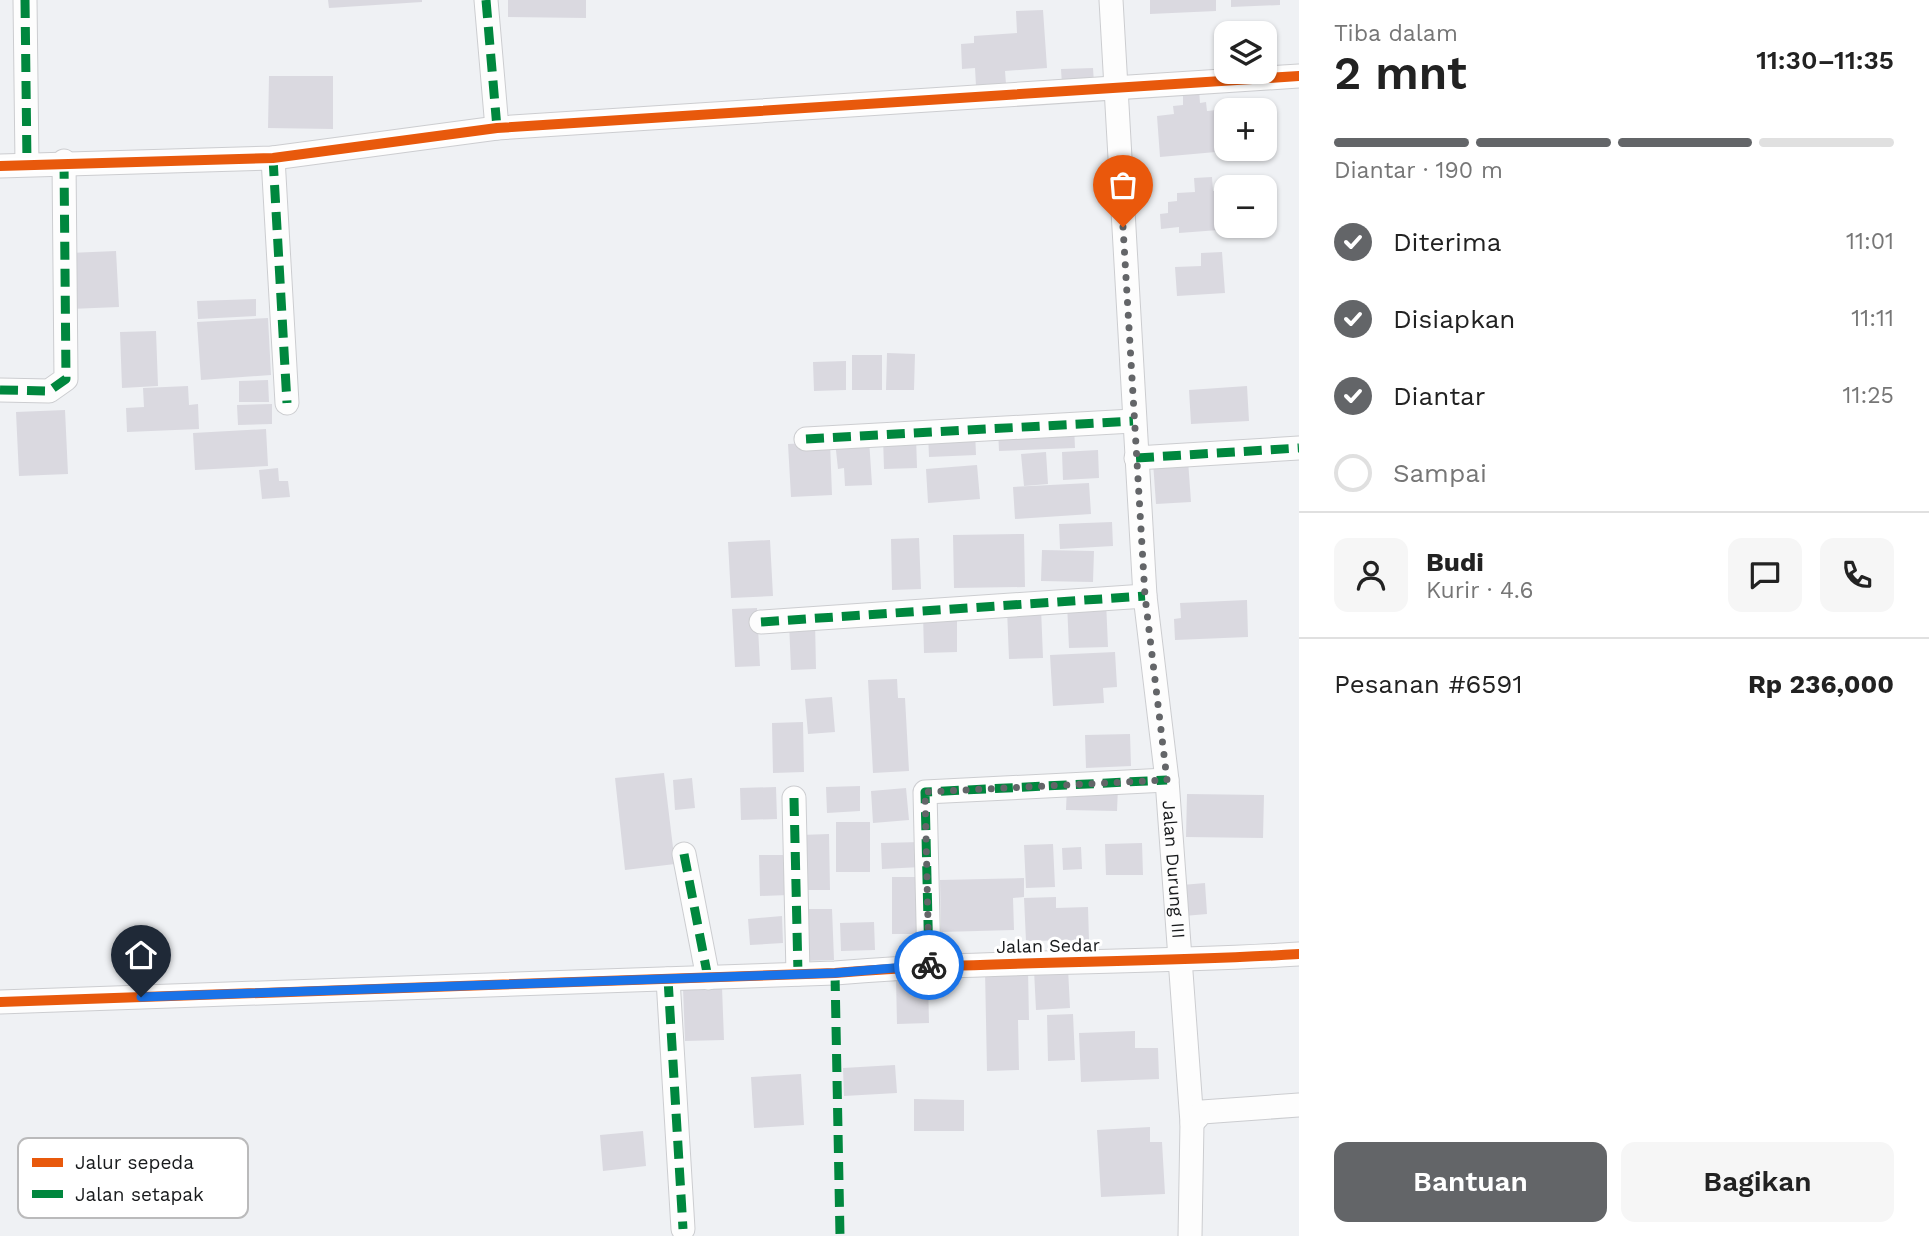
<!DOCTYPE html>
<html lang="id">
<head>
<meta charset="utf-8">
<style>
  body { margin:0; font-family:"Work Sans",sans-serif; background:#f6f6f6; color:#222; height:100vh; display:flex; flex-direction:column; font-size:26px; white-space:nowrap }
  * { box-sizing:border-box; margin:0 }
  p { font-size:23px; color:#767676 }
  .icon { flex:none; width:38px; height:38px; fill:none; stroke:currentColor; stroke-width:2; stroke-linecap:round; stroke-linejoin:round }
  .map { position:relative; flex:1; overflow:hidden }
  .sheet { display:flex; flex-direction:column; background:#fff; width:630px }
  .sheet>* { flex:none }
  .fabs { position:absolute; left:1214px; top:21px; display:grid; gap:14px }
  .fabs a { display:grid; place-items:center; width:63px; height:63px; border-radius:14px; background:#fff; box-shadow:0 2px 5px #0004; font-size:35px }
  .pin { position:absolute; display:grid; place-items:center; width:60px; height:60px; color:#fff; margin:-72px -30px; border-radius:50% 50% 50% 0; rotate:-45deg; box-shadow:0 0 7px #0007 }
  .pin .icon { rotate:45deg }
  .courier { position:absolute; display:grid; place-items:center; width:70px; height:70px; margin:-35px; border:5px solid #1a73e8; border-radius:50%; background:#fff; color:#222; box-shadow:0 2px 9px #0007 }
  .headline em { font-style:normal; font-weight:600 }
  .headline div { display:flex; flex-direction:column-reverse }
  .headline { display:flex; align-items:center; justify-content:space-between; height:119px; padding:0 35px }
  h1 { font-size:46px; font-weight:600; line-height:52px }
  .bar { display:grid; grid-template-columns:repeat(4,1fr); gap:10px 7px; align-content:center; height:84px; padding:0 35px }
  .bar i { height:9px; border-radius:5px; background:#e0e0e0 }
  .bar .current { background:#636568 }
  .bar p { grid-column:span 4 }
  .line { display:flex; align-items:center; gap:18px; padding:0 35px; border-top:2px solid #e0e0e0 }
  .line div { flex:1 }
  .round { display:grid; place-items:center; flex:none; width:74px; height:74px; border-radius:14px; background:#f6f6f6 }
  ol { padding:0 35px; list-style:none }
  li { display:flex; align-items:center; gap:21px; height:77px }
  li p { margin-inline-start:auto }
  li .icon { padding:7px; border-radius:50%; background:#636568; color:#fff; stroke-width:4 }
  li:last-child { color:#767676 }
  li i { width:38px; height:38px; border:4px solid #e0e0e0; border-radius:50% }
  .primary-button { display:flex; gap:14px; margin-top:auto; padding:14px 35px }
  .primary-button a { flex:1; height:80px; border-radius:14px; background:#636568; color:#fff; font-size:28px; font-weight:600; line-height:80px; text-align:center }
  .primary-button a+a { background:#f6f6f6; color:#222 }
  main { display:flex; flex:1; min-height:0 }
  .map>svg:first-child { display:block }
  .building { fill:#dad9e0 }
  .lines { fill:none; stroke-linecap:round; stroke-linejoin:round }
  .street-casing { stroke:#cccdd0; stroke-width:25 }
  .street { stroke:#fdfdfd; stroke-width:23 }
  .quiet { stroke:#00873e; stroke-width:9; stroke-dasharray:18 9; stroke-linecap:butt }
  .cycleway-casing { stroke:#fff; stroke-width:15 }
  .cycleway { stroke:#e8590c; stroke-width:10 }
  .done { stroke:#636568; stroke-width:7; stroke-dasharray:0 12.6 }
  .route { stroke:#1a73e8; stroke-width:9 }
  .labels { text-anchor:middle; stroke-width:6; stroke-linejoin:round; paint-order:stroke }
  .street-label { font-size:18px; fill:#181a1c; stroke:#fff }
  .key { fill:#fff; stroke:#bababb; stroke-width:2 }
  .key-label { font-size:19px; fill:#181a1c }
</style>
</head>
<body>
<main>
<div class="map">
<svg width="1299" height="1236" viewBox="0 0 1299 1236">
  <rect width="100%" height="100%" fill="#eff1f4"/>
  <path class="building" d="M328,0H422V2L329,8Z
    M508,0H586V18L508,17Z
    M1150,0H1216V11L1150,14Z
    M1231,0H1280V5L1231,7Z
    M1043,10L1047,68L1005,71L1006,84L976,86L975,68L962,69L961,44L974,43V36L1017,33L1016,11Z
    M1093,68L1094,83L1062,85L1061,69Z
    M269,76H333V129L268,128Z
    M1199,89L1200,103L1206,102L1207,111L1227,109V151L1160,157L1157,116L1174,114L1173,106L1183,105V91Z
    M1212,177L1213,191L1227,190V226L1245,228L1179,233V227L1161,229L1160,214L1168,213V202L1177,201V193L1195,192L1194,178Z
    M116,251L119,307L70,309L69,253Z
    M1222,252L1225,293L1177,296L1175,267L1201,266V253Z
    M256,299V316L198,319L197,301Z
    M268,318L271,375L201,380L197,322Z
    M156,331L158,386L122,388L120,332Z
    M887,353L915,354L914,390H886Z
    M852,355H882V390H852Z
    M846,361V390L814,391L813,362Z
    M268,380L269,402H239V381Z
    M188,386L189,405L198,404L199,429L127,432L126,408L144,407L143,388Z
    M1247,386L1249,421L1191,424L1189,390Z
    M272,404V424L238,425L237,405Z
    M65,410L68,474L19,476L16,412Z
    M1074,426L1075,448L999,451L998,429Z
    M266,429L268,466L195,470L193,433Z
    M975,431L976,455L929,457L928,433Z
    M916,436L917,468L884,469L883,437Z
    M869,439L872,485L845,486L844,468L838,469L835,441Z
    M830,442L832,495L791,497L788,444Z
    M1098,450L1099,478L1063,480L1062,452Z
    M1046,452L1048,484L1024,486L1021,454Z
    M1188,460L1191,502L1156,504L1153,462Z
    M977,465L980,499L928,503L926,469Z
    M278,468L279,481H288L290,497L262,499L259,470Z
    M1089,483L1091,514L1015,519L1013,487Z
    M1112,522L1113,546L1060,549L1059,524Z
    M1024,534L1025,587L954,588L953,535Z
    M919,538L921,589L892,590L891,539Z
    M770,540L773,596L731,598L728,542Z
    M1042,550L1094,551L1093,582L1041,581Z
    M1247,600L1248,637L1175,640L1174,619L1181,618L1180,603Z
    M1106,601L1108,647L1069,648L1067,603Z
    M757,608L760,666L735,667L732,609Z
    M1041,608L1043,658L1009,659L1007,609Z
    M957,612V652L924,653L923,613Z
    M815,621L816,669L791,670L789,622Z
    M1115,652L1117,687L1103,688L1104,703L1053,706L1050,655Z
    M897,679L898,698H905L909,771L873,773L868,680Z
    M832,697L835,732L808,734L805,699Z
    M803,722L804,772L773,773L772,723Z
    M1130,734L1131,766L1086,768L1085,735Z
    M664,773L675,864L625,870L615,778Z
    M692,778L695,808L675,810L673,780Z
    M860,786V811L827,813L826,787Z
    M1067,786L1118,787L1117,811L1066,810Z
    M776,787L777,819L741,820L740,788Z
    M906,788L909,820L873,823L871,791Z
    M1187,794L1264,795L1263,838L1186,837Z
    M836,822H870V872H836Z
    M829,834L830,890H802L800,835Z
    M920,842L921,867L882,869L881,843Z
    M1142,843L1143,875H1106L1105,844Z
    M1053,844L1055,887L1026,888L1024,845Z
    M1081,847L1082,869L1063,870L1062,848Z
    M759,855H788L789,895L760,896Z
    M892,877H925V934H892Z
    M1024,878V897L1013,898L1014,930L941,932L940,880Z
    M1205,883L1207,914L1184,916L1182,885Z
    M1056,897V908L1088,907L1089,940L1026,941L1024,898Z
    M803,909H832L834,960L805,961Z
    M782,916L783,943L750,945L748,919Z
    M874,922L875,950L841,951L840,923Z
    M1068,968L1070,1008L1036,1010L1034,970Z
    M1028,969L1029,1020H1018L1019,1070L987,1071L985,970Z
    M928,978L929,1023L897,1024L896,979Z
    M722,987L724,1040L685,1041L683,988Z
    M1073,1014L1075,1060L1048,1061L1047,1015Z
    M1135,1031V1048H1158L1159,1079L1081,1082L1079,1033Z
    M895,1065L897,1093L844,1096L843,1068Z
    M801,1074L804,1125L754,1128L751,1077Z
    M914,1099L964,1100V1131H914Z
    M1150,1127V1142H1162L1165,1194L1101,1197L1097,1130Z
    M643,1131L646,1166L603,1171L600,1135Z"/>
  <g class="lines">
    <g class="street-casing">
      <g id="street">
        <path d="M25,0L27,164"/>
        <path d="M486,0L497,128"/>
        <path id="s1" d="M1111,0L1145,596L1167,780L1192,1123L1190,1236"/>
        <path d="M273,158L287,403"/>
        <path d="M0,166L273,158L497,128L1299,76"/>
        <path d="M0,390L49,391L66,379L64,161"/>
        <path d="M806,439L1133,421"/>
        <path d="M1136,458L1299,448"/>
        <path d="M761,622L1145,596"/>
        <path d="M794,798L798,974"/>
        <path d="M684,854L708,978"/>
        <path d="M929,965L925,792L1167,780"/>
        <path d="M668,979L683,1229"/>
        <path d="M0,1002L835,973C989,960 1144,964 1299,954"/>
        <path d="M1192,1123L1202,1112L1299,1105"/>
      </g>
    </g>
    <use href="#street" class="street"/>
    <path class="quiet" d="M25,0L27,164
      M486,0L497,128
      M273,158L287,403
      M0,390L49,391L66,379L64,161
      M806,439L1133,421
      M1136,458L1299,448
      M761,622L1145,596
      M794,798L798,974
      M684,854L708,978
      M929,965L925,792L1167,780
      M835,973L840,1236
      M668,979L683,1229"/>
    <g class="cycleway-casing">
      <path id="cycleway" d="M0,166L273,158L497,128L1299,76
        M0,1002L835,973C989,960 1144,964 1299,954"/>
    </g>
    <use href="#cycleway" class="cycleway"/>
  </g>
  <g class="lines">
    <path class="done" d="M929,965L925,792L1167,780L1145,596L1123,227"/>
    <path class="route" d="M141,997L835,973L929,965"/>
  </g>
  <g class="labels">
    <g class="street-label">
      <text dy="6" stroke="none"><textPath href="#s1" startOffset="872">Jalan Durung III</textPath></text>
      <text transform="translate(1048 946) rotate(-1)" y="6">Jalan Sedar</text>
    </g>
  </g>
  <rect x="18" y="1138" width="230" height="80" rx="10" class="key"/>
  <rect x="32" y="1158" width="31" height="9" fill="#e8590c"/>
  <rect x="32" y="1190" width="31" height="8" fill="#00873e"/>
  <g class="key-label">
    <text x="75" y="1169">Jalur sepeda</text>
    <text x="75" y="1201">Jalan setapak</text>
  </g>
</svg>
<div class="fabs">
<a><svg class="icon" aria-label="layers" viewBox="0 0 24 24"><path d="M12 4l9 5-9 5-9-5zM3 14l9 5 9-5"/></svg></a>
<a>+</a>
<a>−</a>
</div>
<div class="pin" style="left:1123px;top:227px;background:#ea580c"><svg class="icon" aria-label="bag" viewBox="0 0 24 24"><path d="M5 8h14l-1 12H6zM9 8a3 3 0 0 1 6 0"/></svg></div>
<div class="pin" style="left:141px;top:997px;background:#1f2937"><svg class="icon" aria-label="home" viewBox="0 0 24 24"><path d="M3 11l9-7 9 7M6 9v11h12V9"/></svg></div>
<div class="courier" style="left:929px;top:965px"><svg class="icon" aria-label="bike" viewBox="0 0 24 24"><circle cx="6" cy="16" r="4"/><circle cx="18" cy="16" r="4"/><path d="M6 16l4-8h5l3 8M10 8l3 8H6M13 5h3"/></svg></div>
</div>
<section class="sheet">
<div class="headline"><div><h1>2 mnt</h1><p>Tiba dalam</p></div><em>11:30–11:35</em></div>
<div class="bar"><i class="current"></i><i class="current"></i><i class="current"></i><i></i><p>Diantar · 190 m</p></div>
<ol>
<li><svg class="icon" aria-label="check" viewBox="0 0 24 24"><path d="M5 12l5 5 9-10"/></svg>Diterima<p>11:01</p></li>
<li><svg class="icon" aria-label="check" viewBox="0 0 24 24"><path d="M5 12l5 5 9-10"/></svg>Disiapkan<p>11:11</p></li>
<li><svg class="icon" aria-label="check" viewBox="0 0 24 24"><path d="M5 12l5 5 9-10"/></svg>Diantar<p>11:25</p></li>
<li><i></i>Sampai</li>
</ol>
<div class="line" style="height:126px"><a class="round"><svg class="icon" aria-label="person" viewBox="0 0 24 24"><circle cx="12" cy="8" r="4"/><path d="M4 21q1-7 8-7t8 7"/></svg></a><div><b>Budi</b><p>Kurir · 4.6</p></div><a class="round"><svg class="icon" aria-label="chat" viewBox="0 0 24 24"><path d="M4 5h16v11H9l-5 4z"/></svg></a><a class="round"><svg class="icon" aria-label="phone" viewBox="0 0 24 24"><path d="M5 4h4l2 5-3 2q2 4 5 5l2-3 5 2v4C11 20 4 13 5 4z"/></svg></a></div>
<div class="line" style="height:91px"><div>Pesanan #6591</div><b>Rp 236,000</b></div>
<div class="primary-button"><a>Bantuan</a><a>Bagikan</a></div>
</section>
</main>
</body>
</html>
